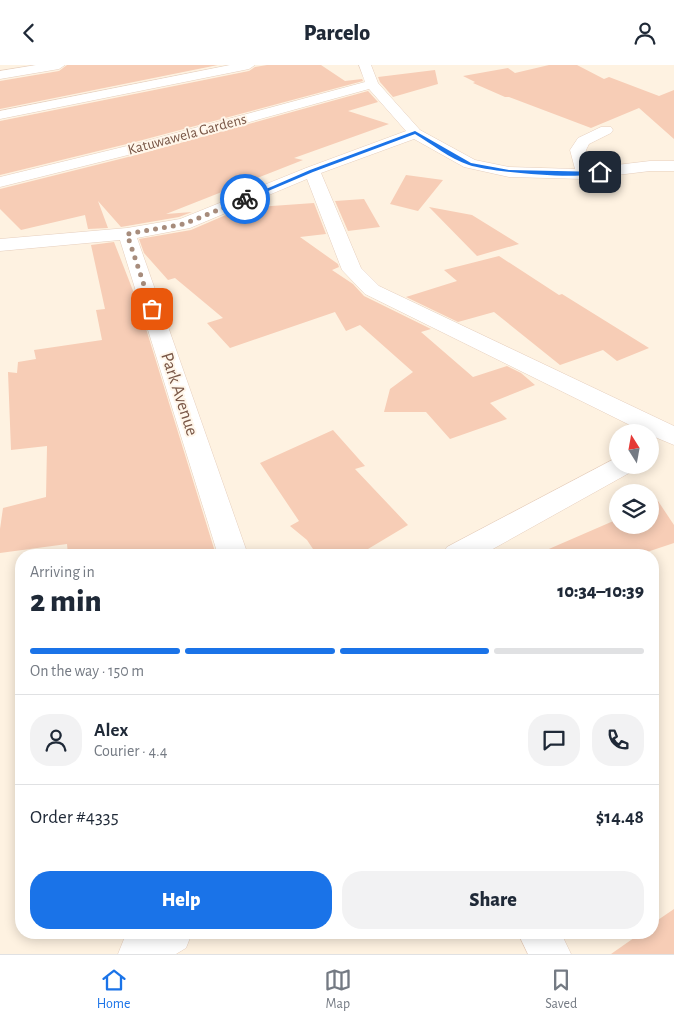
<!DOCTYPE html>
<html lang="en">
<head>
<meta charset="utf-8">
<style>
  body { margin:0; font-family:"Alegreya Sans",sans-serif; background:#f2f2f3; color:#1f2937; height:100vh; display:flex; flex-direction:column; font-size:19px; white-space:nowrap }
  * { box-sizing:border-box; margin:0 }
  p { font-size:16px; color:#747a83 }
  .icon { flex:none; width:28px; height:28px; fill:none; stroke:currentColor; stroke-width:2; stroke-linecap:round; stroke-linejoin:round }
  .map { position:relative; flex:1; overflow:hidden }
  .sheet { position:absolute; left:15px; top:484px; width:644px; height:390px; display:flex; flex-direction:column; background:#fff; border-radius:20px; box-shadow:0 2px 12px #0003 }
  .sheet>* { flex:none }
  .needle { width:32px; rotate:349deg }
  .controls { position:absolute; left:609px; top:359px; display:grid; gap:10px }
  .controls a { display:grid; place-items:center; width:50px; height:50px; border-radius:50%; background:#fff; box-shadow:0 2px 12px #0003; font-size:25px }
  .pin { position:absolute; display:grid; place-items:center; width:42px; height:42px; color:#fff; margin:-21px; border-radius:10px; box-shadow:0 2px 8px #0006 }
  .courier { position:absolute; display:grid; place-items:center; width:50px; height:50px; margin:-25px; border:4px solid #1a73e8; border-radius:50%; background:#fff; color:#222; box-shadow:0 1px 6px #0007 }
  .headline em { font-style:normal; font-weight:800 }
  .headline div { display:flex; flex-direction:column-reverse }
  .headline { display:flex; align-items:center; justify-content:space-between; height:85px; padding:0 15px }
  h1 { font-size:32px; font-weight:800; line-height:38px }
  .bar { display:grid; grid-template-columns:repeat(4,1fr); gap:8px 5px; align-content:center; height:60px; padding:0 15px }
  .bar i { height:6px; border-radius:4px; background:#e0e1e3 }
  .bar .on { background:#1a73e8 }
  .bar p { grid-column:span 4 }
  .line { display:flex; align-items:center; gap:12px; padding:0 15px; border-top:1px solid #e0e1e3 }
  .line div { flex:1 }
  .round { display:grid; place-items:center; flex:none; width:52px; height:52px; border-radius:20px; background:#f2f2f3 }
  .action { display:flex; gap:10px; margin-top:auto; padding:10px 15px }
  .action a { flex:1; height:58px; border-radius:20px; background:#1a73e8; color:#fff; font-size:20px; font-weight:800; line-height:58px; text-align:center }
  .action a+a { background:#f2f2f3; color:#1f2937 }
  header { display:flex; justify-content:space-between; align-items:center; height:65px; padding:0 15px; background:#fff; font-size:22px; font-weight:800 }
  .tab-bar { display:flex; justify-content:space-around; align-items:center; height:70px; border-top:1px solid #e0e1e3; background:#fff; font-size:14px; color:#747a83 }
  .tab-bar a { display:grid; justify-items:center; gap:2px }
  .tab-bar .on { color:#1a73e8 }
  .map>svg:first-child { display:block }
  .building { fill:#f7cdb6 }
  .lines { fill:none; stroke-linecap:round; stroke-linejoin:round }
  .street-casing { stroke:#e6cfbe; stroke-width:1 }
  .street { fill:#fff; fill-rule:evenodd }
  .route { fill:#1a73e8 }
  .done { stroke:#a78c7c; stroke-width:5; stroke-dasharray:0 9 }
  .labels { text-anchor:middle; stroke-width:4; stroke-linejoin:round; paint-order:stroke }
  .far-street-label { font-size:15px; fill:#785545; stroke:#fff6ea }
  .street-label { font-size:18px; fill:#785545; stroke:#fff6ea }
</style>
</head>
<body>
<header><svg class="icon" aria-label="back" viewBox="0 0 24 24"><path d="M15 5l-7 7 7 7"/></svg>Parcelo<svg class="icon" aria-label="person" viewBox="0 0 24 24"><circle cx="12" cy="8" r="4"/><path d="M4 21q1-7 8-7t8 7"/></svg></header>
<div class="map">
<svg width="674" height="889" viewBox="0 0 674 889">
  <rect width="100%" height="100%" fill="#fef2e1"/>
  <path class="building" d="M67,0H218L0,44V16L59,6Z
    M267,0H321L345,16L362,14L363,16L135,77L0,110V56L249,6L255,2Z
    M549,0H577L604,14L609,12L659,31L674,25V74L639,43L591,63L509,32H505L473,18L475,17L463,11L508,3L515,8Z
    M435,5L438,19L393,32L380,17L378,12Z
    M368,26L378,37L348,46L389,59L294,93L303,95L166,149L192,147L179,152L121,162L98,136L108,163L88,164L85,150L21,165L0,144V124L144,88Z
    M406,110L443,115L418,146L390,139Z
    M364,134L380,162L348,166L335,136Z
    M314,138L326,169L300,172L338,199L339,202L332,205L353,219L364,231L431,264L421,267L473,312L507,301L521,308L535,320L490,338L507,354L450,374L426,347H384L390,324L413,307L360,260L346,266L335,247L230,283L207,258L223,253L175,213L168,215L144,188L139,174L191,165L242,143Z
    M429,142L472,150L519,179L477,191Z
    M114,177L139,241L216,490H68L67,479L0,488V464L3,443L46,432L47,381L11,385L8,307L17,308L18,297L36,294L34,285L102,275L96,245L105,244L91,180Z
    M499,191L559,230L562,229L649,283L617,296L603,285L560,300L494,247L458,257L406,232L457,216L444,205Z
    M333,365L365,401L355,404L408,460L358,490H317L307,475L290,461L299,456L260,398Z
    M658,436L674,460V478L638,490H535L618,454V460H650V440Z
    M674,844V889H611L641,868H652V859Z"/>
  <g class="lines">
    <g class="street-casing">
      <path id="street" d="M36,0H65L59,4L0,14V6Z
        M230,0H255L249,4L0,54V46Z
        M359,0H371L378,18L420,65L475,95L509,102L575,104L570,85L578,73L601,62H611L613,65L611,68L589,79L586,85L591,103L650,96H674V106H650L584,114L509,112L464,102L414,74L321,108L361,203L379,221L674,361V380L650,370V368H646L365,229L342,205L307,114L190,163L137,173L248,490H218L120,175L0,186V174L127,163L180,154L306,103L406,66L369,24L144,86L0,122V112L135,79L365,17Z
        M618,392V400H635L631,407L482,490H442L447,482Z
        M134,868H192L186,883L176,889H118L124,874Z
        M518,868H561L571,889H528Z"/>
    </g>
    <use href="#street" class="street"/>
  </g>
  <path class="route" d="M415,66L471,98L509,105L603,107C584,116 490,107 469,100C450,94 432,79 415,69L313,107L247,135L243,134L310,105Z"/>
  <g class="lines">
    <path class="done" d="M152,244L127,169L184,159L245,134"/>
  </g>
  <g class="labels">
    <g class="far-street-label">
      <text transform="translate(187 69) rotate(-15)" y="5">Katuwawela Gardens</text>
    </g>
    <g class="street-label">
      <text transform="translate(180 329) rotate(72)" y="6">Park Avenue</text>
    </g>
  </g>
</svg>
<div class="controls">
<a><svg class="needle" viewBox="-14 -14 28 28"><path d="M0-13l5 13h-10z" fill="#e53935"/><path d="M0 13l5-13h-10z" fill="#747a83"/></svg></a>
<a><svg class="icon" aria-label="layers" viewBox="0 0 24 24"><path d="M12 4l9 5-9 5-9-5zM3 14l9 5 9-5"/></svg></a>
</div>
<div class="pin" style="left:152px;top:244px;background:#ea580c"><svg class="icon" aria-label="bag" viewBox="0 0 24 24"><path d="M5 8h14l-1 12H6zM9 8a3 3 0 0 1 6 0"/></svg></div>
<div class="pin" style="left:600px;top:107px;background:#1f2937"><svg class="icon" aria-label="home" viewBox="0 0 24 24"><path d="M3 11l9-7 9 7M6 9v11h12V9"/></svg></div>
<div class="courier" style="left:245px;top:134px"><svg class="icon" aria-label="bike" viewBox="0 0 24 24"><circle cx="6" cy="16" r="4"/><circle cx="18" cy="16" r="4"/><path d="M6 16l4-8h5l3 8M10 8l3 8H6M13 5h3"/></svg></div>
<section class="sheet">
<div class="headline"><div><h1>2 min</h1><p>Arriving in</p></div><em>10:34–10:39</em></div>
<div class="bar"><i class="on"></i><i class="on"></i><i class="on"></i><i></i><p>On the way · 150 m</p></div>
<div class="line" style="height:90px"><a class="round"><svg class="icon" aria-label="person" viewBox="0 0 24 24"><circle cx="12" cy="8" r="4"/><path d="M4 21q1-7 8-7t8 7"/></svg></a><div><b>Alex</b><p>Courier · 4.4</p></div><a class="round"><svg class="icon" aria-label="chat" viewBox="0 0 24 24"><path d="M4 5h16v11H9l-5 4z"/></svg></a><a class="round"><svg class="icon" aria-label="phone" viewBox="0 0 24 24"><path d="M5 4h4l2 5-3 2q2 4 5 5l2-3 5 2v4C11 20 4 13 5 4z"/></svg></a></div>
<div class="line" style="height:65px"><div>Order #4335</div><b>$14.48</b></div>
<div class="action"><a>Help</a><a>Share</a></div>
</section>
</div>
<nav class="tab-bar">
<a class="on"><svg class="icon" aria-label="home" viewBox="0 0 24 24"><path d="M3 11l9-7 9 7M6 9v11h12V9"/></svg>Home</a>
<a><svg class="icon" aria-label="map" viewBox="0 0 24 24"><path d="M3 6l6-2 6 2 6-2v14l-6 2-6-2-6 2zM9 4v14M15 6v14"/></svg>Map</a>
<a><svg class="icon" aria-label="saved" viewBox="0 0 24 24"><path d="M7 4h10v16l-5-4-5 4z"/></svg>Saved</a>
</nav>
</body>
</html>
